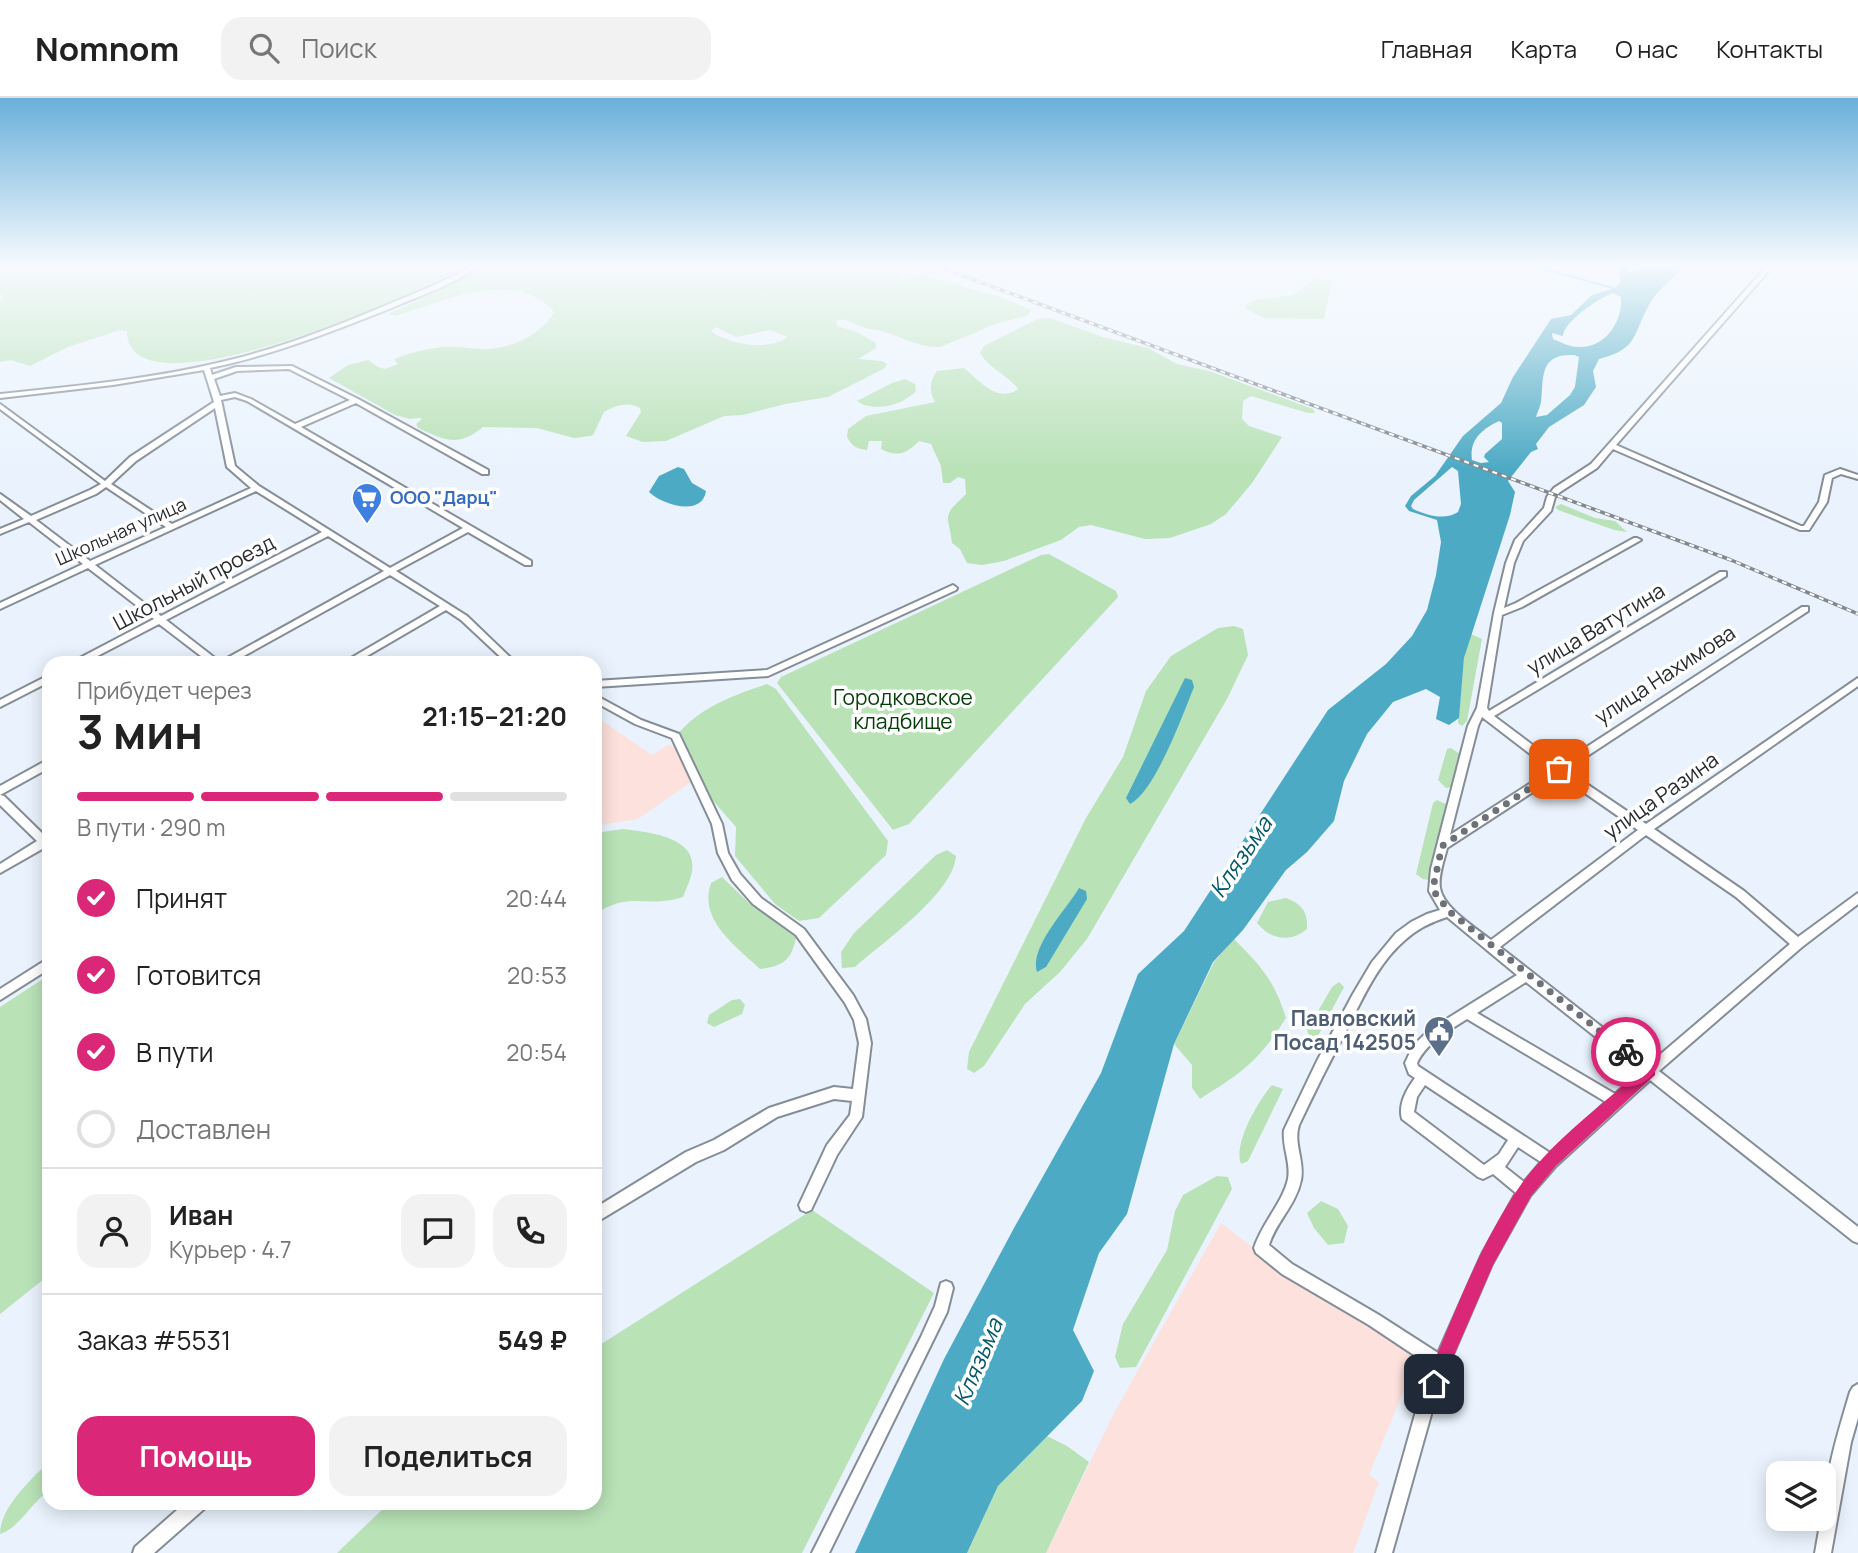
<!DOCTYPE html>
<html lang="ru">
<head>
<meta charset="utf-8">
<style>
  body { margin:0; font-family:Manrope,sans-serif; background:#f2f2f2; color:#222; height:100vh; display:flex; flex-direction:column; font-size:26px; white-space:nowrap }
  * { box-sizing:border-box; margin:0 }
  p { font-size:23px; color:#767676 }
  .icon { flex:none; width:38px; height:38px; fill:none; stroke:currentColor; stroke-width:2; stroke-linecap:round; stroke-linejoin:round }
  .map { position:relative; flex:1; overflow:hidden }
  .sheet { position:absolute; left:42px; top:558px; width:560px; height:854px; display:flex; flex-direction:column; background:#fff; border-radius:21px; box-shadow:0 4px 18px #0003 }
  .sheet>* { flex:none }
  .tools { position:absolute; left:1766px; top:1363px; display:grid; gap:14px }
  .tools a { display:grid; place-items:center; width:70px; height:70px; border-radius:14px; background:#fff; box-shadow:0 4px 18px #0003; font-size:35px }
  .pin { position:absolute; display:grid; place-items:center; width:60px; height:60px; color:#fff; margin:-30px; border-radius:14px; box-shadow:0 4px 10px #0006 }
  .courier { position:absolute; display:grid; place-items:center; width:70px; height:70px; margin:-35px; border:5px solid #db2777; border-radius:50%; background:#fff; color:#222; box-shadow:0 2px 9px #0007 }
  .headline em { font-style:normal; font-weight:700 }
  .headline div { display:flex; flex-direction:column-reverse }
  .headline { display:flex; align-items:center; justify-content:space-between; height:119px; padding:0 35px }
  h1 { font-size:46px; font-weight:700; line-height:52px }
  .bar { display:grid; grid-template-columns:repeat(4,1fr); gap:10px 7px; align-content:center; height:84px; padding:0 35px }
  .bar i { height:9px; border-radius:5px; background:#e0e0e0 }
  .bar .selected { background:#db2777 }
  .bar p { grid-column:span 4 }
  .line { display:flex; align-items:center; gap:18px; padding:0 35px; border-top:2px solid #e0e0e0 }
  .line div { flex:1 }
  .round { display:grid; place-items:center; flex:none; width:74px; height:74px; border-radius:21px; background:#f2f2f2 }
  ol { padding:0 35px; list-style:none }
  li { display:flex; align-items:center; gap:21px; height:77px }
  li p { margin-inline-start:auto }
  li .icon { padding:7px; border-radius:50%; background:#db2777; color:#fff; stroke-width:4 }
  li:last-child { color:#767676 }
  li i { width:38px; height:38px; border:4px solid #e0e0e0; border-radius:50% }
  .cta { display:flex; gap:14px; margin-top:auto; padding:14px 35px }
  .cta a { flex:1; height:80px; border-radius:21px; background:#db2777; color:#fff; font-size:28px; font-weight:700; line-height:80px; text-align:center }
  .cta a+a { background:#f2f2f2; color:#222 }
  header { display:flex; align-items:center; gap:42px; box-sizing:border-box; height:98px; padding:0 35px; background:#fff; border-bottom:2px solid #e0e0e0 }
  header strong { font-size:33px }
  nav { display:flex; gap:38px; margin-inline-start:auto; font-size:24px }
  .search { width:490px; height:63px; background:#f2f2f2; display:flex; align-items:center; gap:18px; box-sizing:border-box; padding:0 24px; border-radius:21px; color:#767676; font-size:26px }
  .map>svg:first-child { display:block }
  .industrial { fill:#fce1dc }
  .green { fill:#b9e2b7; fill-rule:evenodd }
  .water { fill:#4caac4; fill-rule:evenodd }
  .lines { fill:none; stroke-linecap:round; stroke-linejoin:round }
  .stream { stroke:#4caac4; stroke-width:2 }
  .minor-casing { stroke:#858d96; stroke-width:4 }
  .minor { fill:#fff; fill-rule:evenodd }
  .rail-casing { stroke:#82888e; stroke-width:3.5 }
  .rail { stroke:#fff; stroke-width:2; stroke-dasharray:5; stroke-linecap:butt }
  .route { fill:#db2777 }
  .done { stroke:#6d7278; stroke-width:7; stroke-dasharray:0 12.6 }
  .labels { text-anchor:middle; stroke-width:7; stroke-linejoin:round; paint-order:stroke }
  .far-shop-label { font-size:18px; font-weight:bold; fill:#366cbe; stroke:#fff; text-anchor:start }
  .far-street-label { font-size:18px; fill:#292d30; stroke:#fff }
  .street-label { font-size:21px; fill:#292d30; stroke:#fff }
  .park-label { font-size:21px; fill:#043e07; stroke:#fff }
  .service-label { font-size:21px; font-weight:bold; fill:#4e5e75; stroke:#fff; text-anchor:end }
  .water-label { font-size:23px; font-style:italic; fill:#04586a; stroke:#fff }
</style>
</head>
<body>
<header>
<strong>Nomnom</strong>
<div class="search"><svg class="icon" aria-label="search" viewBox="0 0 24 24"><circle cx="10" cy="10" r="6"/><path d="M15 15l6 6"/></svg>Поиск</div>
<nav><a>Главная</a><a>Карта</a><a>О нас</a><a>Контакты</a></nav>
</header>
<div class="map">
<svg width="1858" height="1455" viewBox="0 0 1858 1455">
  <rect width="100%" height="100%" fill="#eaf3fd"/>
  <path class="industrial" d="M595,618L652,657L669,646L676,650L691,684L638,721L595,728Z
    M1221,1125L1309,1192L1418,1258L1369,1377L1379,1384L1353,1455H1046L1114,1315Z"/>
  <path class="green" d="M0,169H463C424,193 127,325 127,233L120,232L68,249L30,268L11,262L0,264V203L4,197H0Z
    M482,169H911L912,173L894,175L904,182L921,176L1006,201L1031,212L1027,218L998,225L940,249C920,250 904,240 885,234C876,231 866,231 857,227C848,223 846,220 836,223L837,228L857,234L876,245V250L858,261L882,263L887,266L885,270L828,299L785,306L743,317L724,318L666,343L643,344L626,338L641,314L640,310C628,303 615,308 604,314L593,337L590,338L574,340L537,330L483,329C458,349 446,343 418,330L416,326L422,321L420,320L410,321L395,317L329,280L348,267L368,262L378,269L385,271L398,266L394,261C409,255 425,251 441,249C456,248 470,251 485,251C511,251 541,237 554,214C514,169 444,203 396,218L388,216L430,197ZM716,229L736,239L770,232L788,239C769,253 729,247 711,233Z
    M1315,180L1332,183L1324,221L1264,220L1246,211L1245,207L1255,202L1294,197Z
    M1050,220L1103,239L1148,250L1177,266L1209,273L1313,311L1315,315H1308L1251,298L1243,303L1242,321L1249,328L1282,339L1252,385L1226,416L1211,426L1170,440L1145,441L1091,427L1079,429L1061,442L1004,463L982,467L967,465L960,451L952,445C948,414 941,420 966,396L965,381L958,379L950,385H943L941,368L931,346L919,343C907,355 898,360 881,351L882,343H869L867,352C856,351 852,348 847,339L848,331L866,318L935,304C929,293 929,284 937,273L964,270C979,282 997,306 1018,291C1007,276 989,271 980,255L984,248L1037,221Z
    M905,281L915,286L916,293C904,307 873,315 857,303L892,285Z
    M1561,406L1595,420L1615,423L1627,434L1614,432L1558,412L1555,409Z
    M1049,456L1116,493L1118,499L909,726L893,732L777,585L781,579L1041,457Z
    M1234,528L1243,531L1248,557L1227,601L1087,841L1060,874L1025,906L984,968L974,975L967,971L969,954L1086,720L1123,659L1146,593L1171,558L1218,530Z
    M1471,536L1482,541L1467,623L1462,628L1458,625L1464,560Z
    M767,586L776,591L888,743L886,757L819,820L799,823L775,806L735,758L736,729L694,681L676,638C700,609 732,598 767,586Z
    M1451,650L1460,656L1452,689L1446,690L1438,682L1447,651Z
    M1437,702L1448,707L1429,782L1423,781L1416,776L1433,705Z
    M623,731C646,734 698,738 692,773C691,781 686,791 683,799C647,811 628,792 595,817V735Z
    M947,752L956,758C953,796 883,844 855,869L842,870L841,854L854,835L936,757Z
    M722,779L749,805L784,827L796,840C791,863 783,868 760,871C736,848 698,822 711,785Z
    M1286,800C1302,806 1308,814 1307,831C1290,845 1271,842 1257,825L1268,804Z
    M1234,841C1261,868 1274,882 1286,920C1258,964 1243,974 1200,1001L1192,990V967L1174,946L1214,864Z
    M49,877V1177L0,1216V909Z
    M1339,884L1344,889L1317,940L1310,942L1307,932L1332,889Z
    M740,901L745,907L742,916L714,929L707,925L709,917L732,902Z
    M1272,987L1283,991L1248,1063L1241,1066C1233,1046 1258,1003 1272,987Z
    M1217,1078L1228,1079L1232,1091L1136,1269L1120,1270L1115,1259L1123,1226L1167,1152L1175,1113L1183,1097Z
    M1321,1103L1338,1111L1348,1128L1344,1145L1328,1147L1314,1130L1307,1115Z
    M812,1112L934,1195L802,1455H337L389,1405H595V1250Z
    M1047,1338L1067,1348L1089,1364L1046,1455H967L998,1388Z
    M49,1364V1393C31,1404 20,1430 0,1436C0,1410 31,1381 49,1364Z"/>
  <path class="water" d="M1617,169H1627L1630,175L1643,169H1683C1672,182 1657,192 1649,207C1632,238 1638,251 1599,261L1593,273L1596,289L1584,307L1549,329L1536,346L1538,351L1531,354L1508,383L1515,394L1510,417L1464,560L1459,620L1449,627L1436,621L1440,599L1426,591L1393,604L1367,636L1344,683L1334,723L1307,754L1286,772L1243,832L1213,864L1174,946L1127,1116L1099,1155L1073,1232L1094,1273L1082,1303L998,1388L967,1455H855L944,1261L1014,1130L1101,975L1138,876L1184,833L1328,612L1386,566L1412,538L1427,512L1436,477L1441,444L1437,422L1409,413L1405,408L1411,398L1435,378L1463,338L1501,305L1513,279L1551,221L1571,217L1592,197L1615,190L1621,184ZM1613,195L1621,199C1623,224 1605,250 1579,249C1569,249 1561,244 1553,241L1552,235L1563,238C1563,224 1600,199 1613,195ZM1574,257L1579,259L1575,289L1570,297L1547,317L1536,319C1537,315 1540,309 1541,304C1544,281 1538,255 1574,257ZM1499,323L1502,325V341L1485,356L1484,359L1489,364L1481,365L1472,362C1469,342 1482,331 1499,323ZM1452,369L1458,373L1461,406L1458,414C1445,423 1426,417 1413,411L1411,408L1414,402Z
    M678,369L684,371L692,385L706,393C702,420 661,406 649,394L659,378Z
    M1185,580L1192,582L1194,589C1183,616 1155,694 1130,706L1126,700Z
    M1079,790L1086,793L1087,801L1046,869L1037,874C1029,849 1067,811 1079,790Z"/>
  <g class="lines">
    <path class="stream" d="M1537,169L1613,190"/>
    <g class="minor-casing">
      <path id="minor" d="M469,169H476C452,188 421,197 394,209C333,233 274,257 210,270L212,277L236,269L292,268L358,301L488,372V376H482L356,305L301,329L531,463V467H525L468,434L396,473L467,518L516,565H507L461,522L446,512L355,565H345L346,563L440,508L390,477L231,565H210L159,526L84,565H73L74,563L154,521L88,470L0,511V505L83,466L29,424L0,436V431L24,421L0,402V396L31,418L90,392L101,386L0,311V306L105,383L130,359L214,304L204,272L113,287L0,300V296C76,288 153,281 226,263C280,250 332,230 382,209C412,196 442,186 469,169ZM289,271L350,302L295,326L251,301L235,295L220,298L214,281L237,273ZM235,299L247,303L463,430L390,470L259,388L235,368L221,302ZM215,310L227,369L251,390L172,426L111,386L136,363ZM106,389L166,429L90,463L36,422L96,396ZM256,393L322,434L161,518L95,467ZM328,438L384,473L220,564L166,522Z
        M1766,169H1772L1616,347L1801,428H1804L1819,404L1825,377L1840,371L1858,377V381L1841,376L1832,380L1827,404L1809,432H1800L1613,351L1597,370L1560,394L1555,399L1551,413L1523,443L1514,465L1504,510L1516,505L1634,440H1637L1641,442L1522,509L1502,517L1487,610L1489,613L1720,474H1726V478L1494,618L1559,667L1802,509H1808V513L1566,672L1646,726L1858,580V588L1654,731L1744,793L1798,839L1858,795V806L1802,849L1659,973L1858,1129V1145L1853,1143L1650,982L1556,1068L1530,1098L1492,1166L1448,1268L1434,1306L1392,1455H1376L1418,1306L1432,1269L1369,1227L1282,1176L1256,1155L1254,1150C1262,1125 1283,1104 1288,1081C1291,1064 1282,1049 1284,1032L1317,963L1353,896L1372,864L1396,835L1411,824L1427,816L1440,812L1429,793L1431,771L1468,628L1477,610L1494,515L1506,465L1515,442L1544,410L1547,399L1554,390L1591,366ZM1482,619L1551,672L1450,737L1478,628ZM1559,677L1638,732L1491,842C1476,830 1443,810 1440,790C1438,777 1444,763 1447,750ZM1646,737L1736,799L1790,846L1649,966L1500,849ZM1447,819L1517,877L1429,932L1413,948L1405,965L1409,976L1415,980C1406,992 1398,1007 1402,1021L1478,1079L1483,1081L1493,1076L1516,1095L1482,1156L1438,1255L1379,1217L1292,1166L1269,1147C1276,1124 1296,1107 1301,1082C1305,1063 1293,1046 1299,1027C1314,995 1330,963 1347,931C1363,900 1378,865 1405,842C1417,831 1431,824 1447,819ZM1526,884L1640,974L1615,996L1477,915ZM1467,921L1606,1004L1550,1055L1418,968L1417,965C1427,944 1448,933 1467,921ZM1425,987L1508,1042L1499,1056L1484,1067L1414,1014L1417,999ZM1518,1049L1541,1064L1524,1084L1505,1069Z
        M953,487L957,490L956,492L768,578L595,589V583L767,572Z
        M49,577V584L0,609V602Z
        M595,597L641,622L679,636L722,726L728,755L740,776L761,800L804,831L853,897L866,921L871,945L862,1019L837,1057L811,1112L806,1114L801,1112L799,1107L827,1047L850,1017L852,1003L834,1001L777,1019L724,1052L696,1064L595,1125V1110L686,1054L714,1042L769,1010L834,989L853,991L859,945L854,922L845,905L796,837L753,806L732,782L718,755L712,726L672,640L635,626L595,604Z
        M49,661V670L0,697V688Z
        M0,697L4,698L45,738L49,737V752L44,750L0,775V766L37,743L0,707Z
        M49,860V871L0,902V891Z
        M946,1183L951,1185L953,1190L947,1214L829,1455H812L921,1239L935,1208L941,1185Z
        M1858,1286V1320L1851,1344L1831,1455H1815L1821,1421H1824C1824,1378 1838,1335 1850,1294L1853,1289Z
        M185,1405H206L204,1411L154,1455H133L135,1449Z"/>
    </g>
    <use href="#minor" class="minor"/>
    <g class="rail-casing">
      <path id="rail" d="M939,169L1731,462L1858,516"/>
    </g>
    <use href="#rail" class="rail"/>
  </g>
  <linearGradient id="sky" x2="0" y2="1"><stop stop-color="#69b0da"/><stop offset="0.45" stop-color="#f6fafe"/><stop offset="1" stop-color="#f6fafe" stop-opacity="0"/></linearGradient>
  <rect width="1858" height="372" fill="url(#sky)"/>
  <path class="route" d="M1626,948L1655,969V977L1556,1068L1531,1098L1493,1167L1439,1292L1434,1294L1428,1292L1425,1286C1452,1221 1480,1145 1520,1088C1550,1045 1601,1008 1640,973L1622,959V950Z"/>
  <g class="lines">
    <path class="done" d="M1559,671L1442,748L1434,785L1435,795L1450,814L1626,954"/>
  </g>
  <defs>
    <g id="supermarket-pin" transform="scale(1.575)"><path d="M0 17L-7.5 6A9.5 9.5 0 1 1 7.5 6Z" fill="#3f7fe0" stroke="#fff"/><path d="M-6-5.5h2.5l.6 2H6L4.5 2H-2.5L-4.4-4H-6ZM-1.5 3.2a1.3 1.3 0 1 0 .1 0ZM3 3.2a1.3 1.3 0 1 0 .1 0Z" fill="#fff"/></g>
    <g id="civic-pin" transform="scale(1.575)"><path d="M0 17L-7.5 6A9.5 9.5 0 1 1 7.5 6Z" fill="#5c6f8a" stroke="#fff"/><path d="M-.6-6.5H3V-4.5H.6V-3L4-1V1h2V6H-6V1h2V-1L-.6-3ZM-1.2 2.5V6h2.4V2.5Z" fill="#fff"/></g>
  </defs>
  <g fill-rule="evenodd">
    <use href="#supermarket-pin" x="367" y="400"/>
    <use href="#civic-pin" x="1439" y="933"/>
  </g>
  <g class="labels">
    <g class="far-shop-label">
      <text x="390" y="406">ООО "Дарц"</text>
    </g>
    <g class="far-street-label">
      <text transform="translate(121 434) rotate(-24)" y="6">Школьная улица</text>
    </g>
    <g class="street-label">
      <text transform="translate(194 485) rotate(-28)" y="7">Школьный проезд</text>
      <text transform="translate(1596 531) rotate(-31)" y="7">улица Ватутина</text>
      <text transform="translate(1665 577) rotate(-33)" y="7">улица Нахимова</text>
      <text transform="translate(1661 698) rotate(-35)" y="7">улица Разина</text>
    </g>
    <g class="park-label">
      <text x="903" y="607">Городковское<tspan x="903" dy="24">кладбище</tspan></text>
    </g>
    <g class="service-label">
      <text x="1416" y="928">Павловский<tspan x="1416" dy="24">Посад 142505</tspan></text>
    </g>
    <g class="water-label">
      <text transform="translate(1241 759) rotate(-56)" y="8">Клязьма</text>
      <text transform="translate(978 1264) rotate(-67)" y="8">Клязьма</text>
    </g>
  </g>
</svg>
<div class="tools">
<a><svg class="icon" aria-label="layers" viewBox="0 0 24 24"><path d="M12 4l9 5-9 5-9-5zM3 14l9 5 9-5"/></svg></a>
</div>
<div class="pin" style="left:1559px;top:671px;background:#ea580c"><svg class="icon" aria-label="bag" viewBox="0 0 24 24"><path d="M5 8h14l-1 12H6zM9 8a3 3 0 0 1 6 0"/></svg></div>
<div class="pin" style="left:1434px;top:1286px;background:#1f2937"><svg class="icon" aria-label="home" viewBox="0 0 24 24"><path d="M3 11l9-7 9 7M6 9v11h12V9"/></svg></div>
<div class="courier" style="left:1626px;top:954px"><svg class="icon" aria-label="bike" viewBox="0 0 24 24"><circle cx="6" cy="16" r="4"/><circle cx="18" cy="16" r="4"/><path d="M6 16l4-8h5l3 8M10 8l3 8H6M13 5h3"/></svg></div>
<section class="sheet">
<div class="headline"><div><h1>3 мин</h1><p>Прибудет через</p></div><em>21:15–21:20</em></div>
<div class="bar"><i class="selected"></i><i class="selected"></i><i class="selected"></i><i></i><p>В пути · 290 m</p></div>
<ol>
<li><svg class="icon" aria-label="check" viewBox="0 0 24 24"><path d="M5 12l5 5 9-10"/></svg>Принят<p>20:44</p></li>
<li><svg class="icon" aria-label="check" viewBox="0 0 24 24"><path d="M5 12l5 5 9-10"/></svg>Готовится<p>20:53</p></li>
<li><svg class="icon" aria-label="check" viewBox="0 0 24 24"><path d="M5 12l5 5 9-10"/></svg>В пути<p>20:54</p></li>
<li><i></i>Доставлен</li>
</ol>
<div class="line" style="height:126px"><a class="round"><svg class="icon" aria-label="person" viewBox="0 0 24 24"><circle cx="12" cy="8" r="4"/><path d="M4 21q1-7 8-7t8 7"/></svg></a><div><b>Иван</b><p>Курьер · 4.7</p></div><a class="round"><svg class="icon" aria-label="chat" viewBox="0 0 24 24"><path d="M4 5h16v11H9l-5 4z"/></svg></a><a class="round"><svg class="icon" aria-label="phone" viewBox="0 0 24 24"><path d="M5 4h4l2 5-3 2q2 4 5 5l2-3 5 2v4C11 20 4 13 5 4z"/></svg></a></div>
<div class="line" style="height:91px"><div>Заказ #5531</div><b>549 ₽</b></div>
<div class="cta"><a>Помощь</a><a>Поделиться</a></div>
</section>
</div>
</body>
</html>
